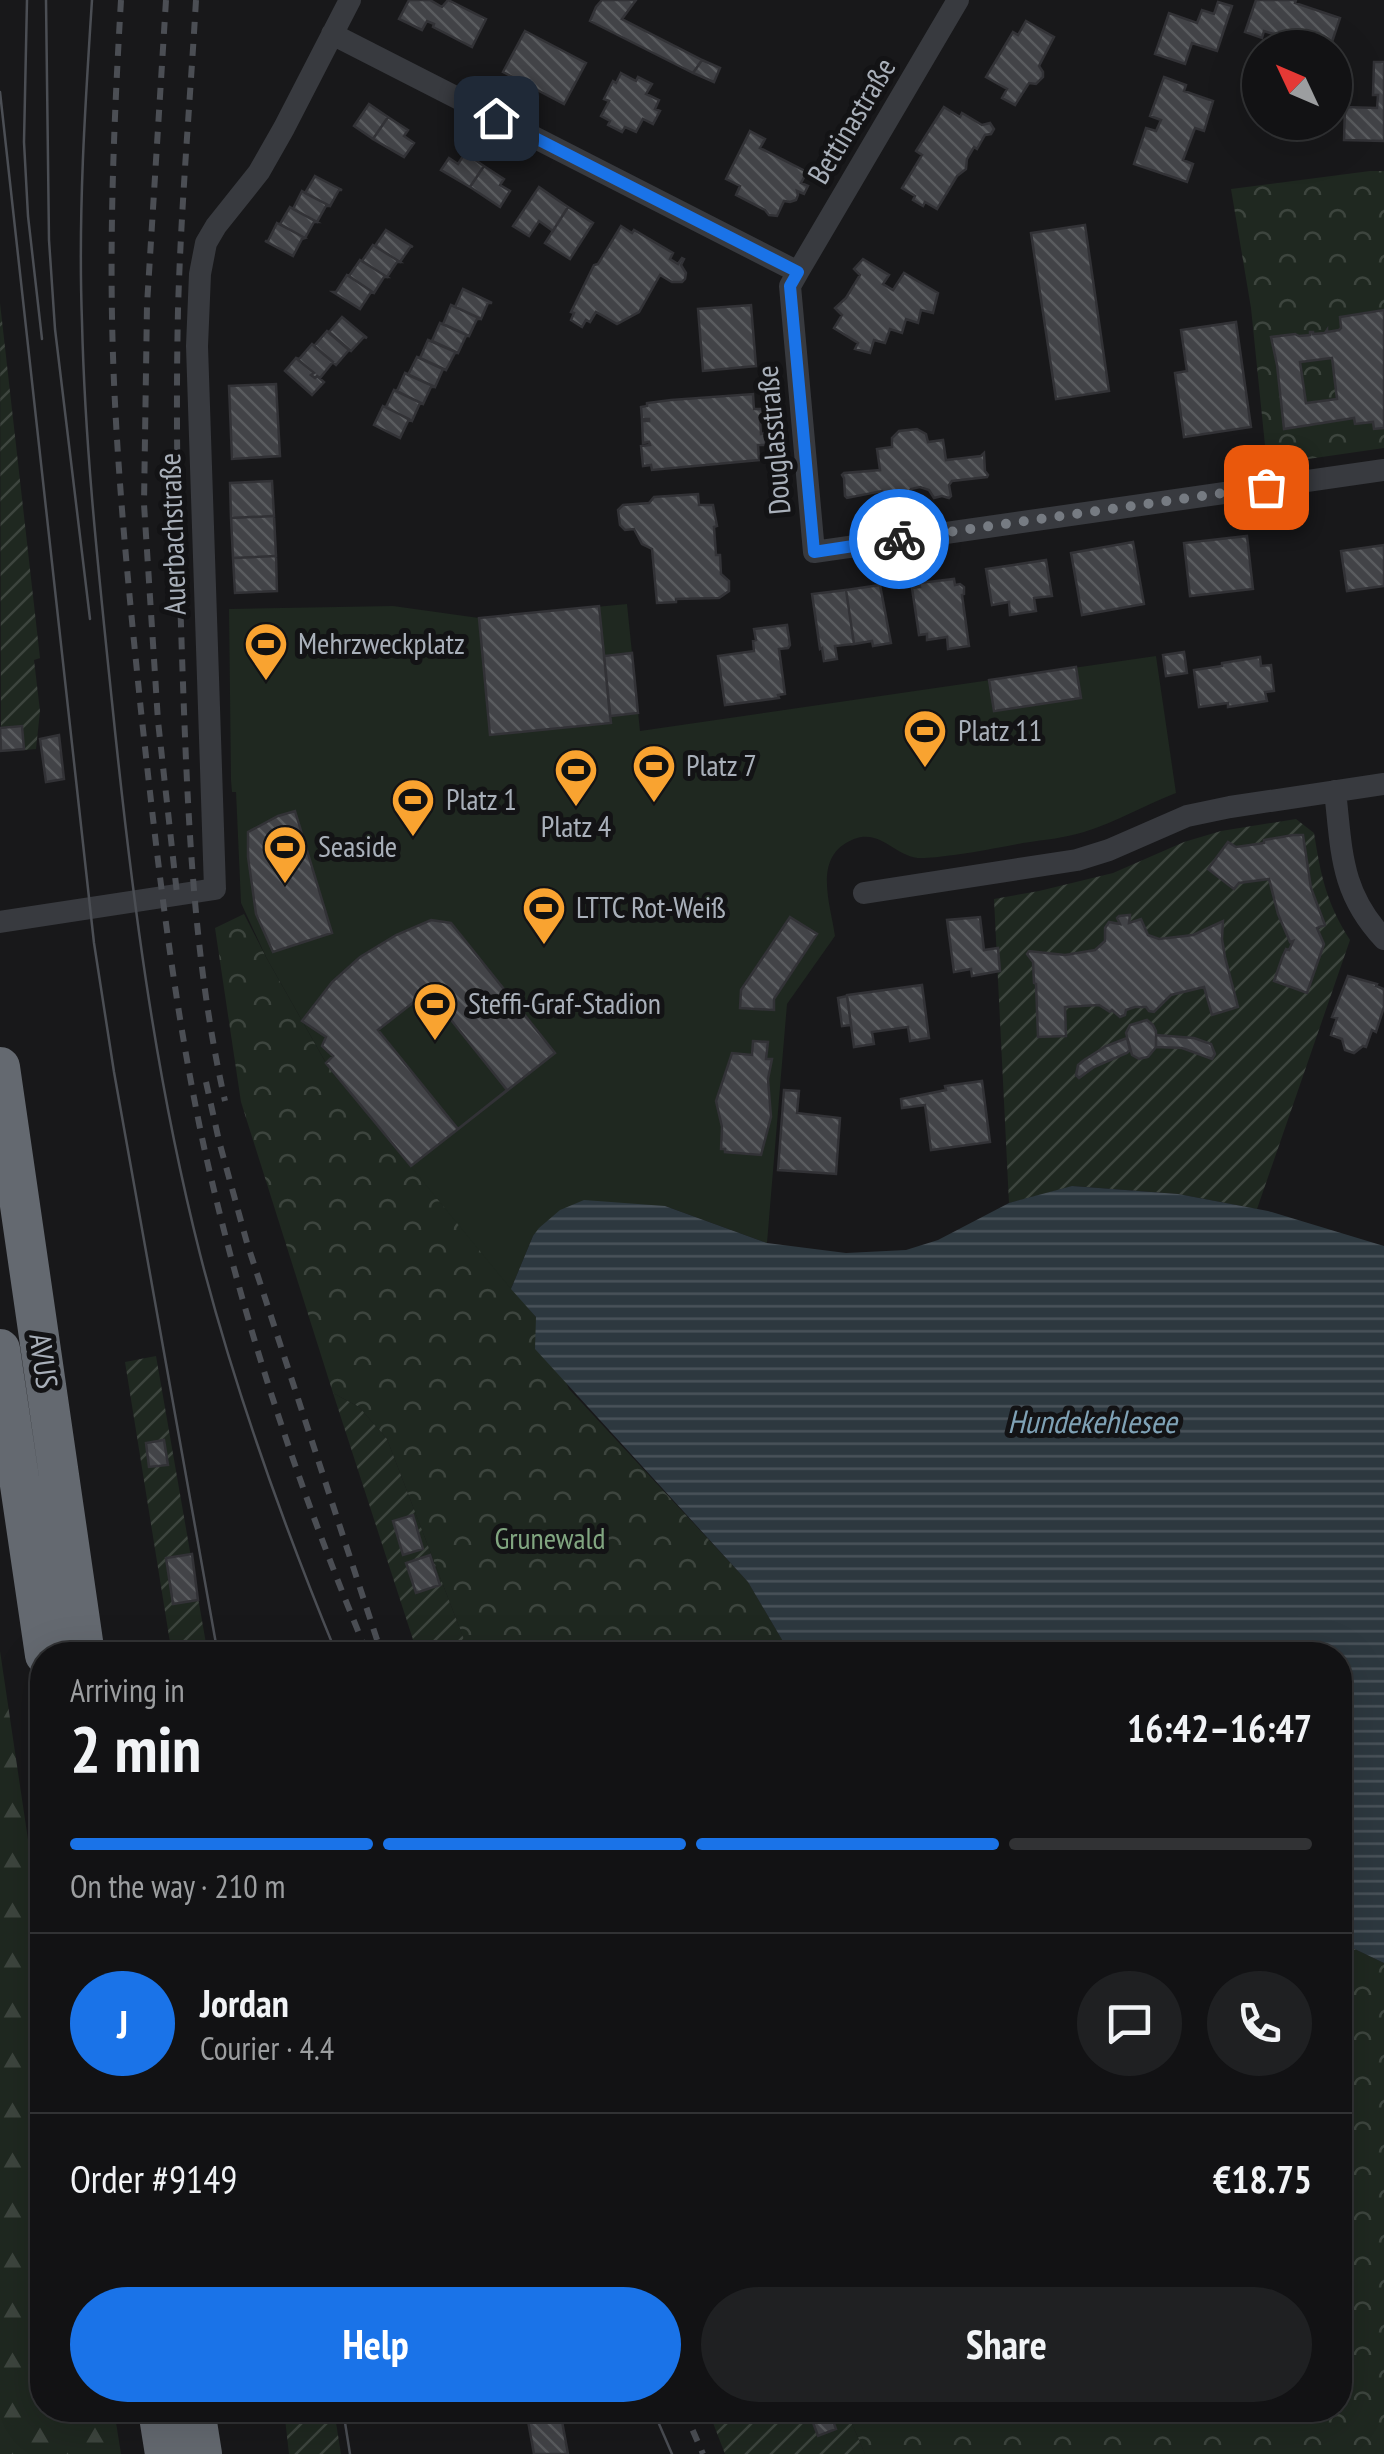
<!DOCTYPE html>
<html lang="en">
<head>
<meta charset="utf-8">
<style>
  body { margin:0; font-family:"PT Sans Narrow",sans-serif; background:#1f2022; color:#f1f3f6; height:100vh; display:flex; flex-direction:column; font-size:38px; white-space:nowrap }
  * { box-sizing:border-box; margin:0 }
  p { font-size:32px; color:#9c9ea0 }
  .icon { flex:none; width:55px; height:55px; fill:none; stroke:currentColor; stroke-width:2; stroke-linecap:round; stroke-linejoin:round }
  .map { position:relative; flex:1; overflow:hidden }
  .side { position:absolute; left:30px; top:1642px; width:1322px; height:780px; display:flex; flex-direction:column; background:#121214; border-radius:40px; box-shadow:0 10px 40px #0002,0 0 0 2px #313234 }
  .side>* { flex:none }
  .needle { width:65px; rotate:314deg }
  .fabs { position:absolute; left:1242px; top:30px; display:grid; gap:20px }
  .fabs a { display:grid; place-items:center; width:110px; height:110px; border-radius:50%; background:#121214; box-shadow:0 10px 40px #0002,0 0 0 2px #313234; font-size:50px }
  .pin { position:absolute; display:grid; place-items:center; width:85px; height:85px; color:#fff; margin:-42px; border-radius:20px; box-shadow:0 5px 15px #0006 }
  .courier { position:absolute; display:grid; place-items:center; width:100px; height:100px; margin:-50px; border:8px solid #1a73e8; border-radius:50%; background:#fff; color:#222; box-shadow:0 2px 12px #0007 }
  .summary em { font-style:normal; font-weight:800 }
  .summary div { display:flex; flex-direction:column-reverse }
  .summary { display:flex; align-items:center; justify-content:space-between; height:170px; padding:0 40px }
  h1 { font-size:65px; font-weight:800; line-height:75px }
  .bar { display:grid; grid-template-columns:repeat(4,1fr); gap:15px 10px; align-content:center; height:120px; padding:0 40px }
  .bar i { height:12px; border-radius:8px; background:#313234 }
  .bar .selected { background:#1a73e8 }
  .bar p { grid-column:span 4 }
  .line { display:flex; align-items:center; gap:25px; padding:0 40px; border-top:2px solid #313234 }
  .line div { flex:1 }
  .round { display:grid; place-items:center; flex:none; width:105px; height:105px; border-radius:52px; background:#1f2022 }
  .button { display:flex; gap:20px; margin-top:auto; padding:20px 40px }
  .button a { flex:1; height:115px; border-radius:60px; background:#1a73e8; color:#fff; font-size:40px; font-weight:800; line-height:115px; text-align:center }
  .button a+a { background:#1f2022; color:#f1f3f6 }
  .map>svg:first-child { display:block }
  .forest { fill:url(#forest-firs) }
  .park { fill:url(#park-crowns) }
  .garden { fill:url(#garden-furrows) }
  .pitch { fill:#1f2820 }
  .water { fill:url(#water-rules) }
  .building { fill:url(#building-back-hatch); stroke:#323236; stroke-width:2.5; fill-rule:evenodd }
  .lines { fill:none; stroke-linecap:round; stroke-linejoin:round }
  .minor { stroke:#383a3f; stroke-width:22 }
  .motorway { stroke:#646970; stroke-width:40 }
  .tram { stroke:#4b4e54; stroke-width:2.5 }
  .rail { stroke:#4b4e54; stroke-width:6; stroke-dasharray:12 10; stroke-linecap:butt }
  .done { stroke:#767b82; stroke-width:10; stroke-dasharray:0 18 }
  .route { stroke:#1a73e8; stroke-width:12 }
  .labels { text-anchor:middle; stroke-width:10; stroke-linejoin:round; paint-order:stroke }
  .street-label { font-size:30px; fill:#a9b0ba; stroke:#131315 }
  .poi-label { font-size:30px; fill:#a9b0ba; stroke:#131315; text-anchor:start }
  .park-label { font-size:30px; fill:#81a680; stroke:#131315 }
  .water-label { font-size:32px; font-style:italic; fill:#7fa2b6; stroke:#131315 }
</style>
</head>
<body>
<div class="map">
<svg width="1384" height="2454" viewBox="0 0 1384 2454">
  <defs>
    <pattern id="forest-firs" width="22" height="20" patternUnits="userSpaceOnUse" patternTransform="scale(2.5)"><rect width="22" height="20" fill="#1f2820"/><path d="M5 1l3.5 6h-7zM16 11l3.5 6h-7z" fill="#3d453e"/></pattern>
    <pattern id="park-crowns" width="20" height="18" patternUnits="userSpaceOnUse" patternTransform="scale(2.5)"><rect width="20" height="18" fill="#1f2820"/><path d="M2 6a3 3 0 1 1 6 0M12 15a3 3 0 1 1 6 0" fill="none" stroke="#3d453e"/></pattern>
    <pattern id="garden-furrows" width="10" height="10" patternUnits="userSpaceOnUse" patternTransform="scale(2.5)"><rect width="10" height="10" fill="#1f2820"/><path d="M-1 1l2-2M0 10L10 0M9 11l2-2" fill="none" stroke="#3d453e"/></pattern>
    <pattern id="water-rules" width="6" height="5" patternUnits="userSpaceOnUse" patternTransform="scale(2.5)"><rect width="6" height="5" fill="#2d383f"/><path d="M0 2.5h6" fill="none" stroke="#495259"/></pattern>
    <pattern id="building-back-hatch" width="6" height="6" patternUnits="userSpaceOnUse" patternTransform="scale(2.5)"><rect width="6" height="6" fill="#424347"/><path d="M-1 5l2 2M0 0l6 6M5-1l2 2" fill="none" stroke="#5a5c5f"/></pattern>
  </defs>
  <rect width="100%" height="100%" fill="#18181a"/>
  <path class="forest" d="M0,1651L42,1934V2410H114L121,2454H0Z"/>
  <path class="park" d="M1370,171H1384V448L1267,465L1251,308L1231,189Z
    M244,914L266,957L326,1063L536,1317L569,1389L748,1582L791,1655H470L387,1439L359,1407L333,1393L241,1102L215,928Z
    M1340,1942L1384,1963V2454H865L846,2410H1340Z"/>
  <path class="garden" d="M0,303L40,658L34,660L40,711L36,749L1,752Z
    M1296,819L1314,833C1321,876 1326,902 1350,940L1257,1209L1178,1194L1073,1186L1009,1203L994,899L1039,891L1113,873L1184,842L1221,831Z
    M156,1356L208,1655H172L125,1362Z
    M333,1393L359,1407L387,1439L470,1655H418Z
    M284,2410H334L341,2454H289Z
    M708,2410H846L865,2454H725Z"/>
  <path class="pitch" d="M627,604L640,731L1156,656L1176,793C1145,805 1116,822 1084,832C1065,838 1043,840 1023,843C991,849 957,856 924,858C894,860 880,822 846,843C814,862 831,906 835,936L787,1004L767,1243L665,1206L533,1236L511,1289L326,1063L266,957L241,903L236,792H232L231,780L229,609L393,606L479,618Z"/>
  <path class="water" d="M1072,1186L1178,1194L1268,1211L1384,1246V1963L1340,1942V1655H791L748,1582L535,1349L536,1317L511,1289L533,1236L539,1228L560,1210L584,1200L665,1206L767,1243L846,1253L906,1250L938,1240L1009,1203Z"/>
  <path class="building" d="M409,0H430L442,7L448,0L486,19L472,47L433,27L434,24L427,21L422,30L399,19Z
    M602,0H636L622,19L702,60L693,73L590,21L596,7Z
    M1256,0H1296L1295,3L1340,18L1330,48H1290L1292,40L1264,31L1262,38L1245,32Z
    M1218,2L1232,6L1217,51L1192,43L1185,64L1155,54L1169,13L1197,23L1202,10L1214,14Z
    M1026,21L1054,37L1039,66L1043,72V77L1036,84L1029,83L1015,105L1002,98L1007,89L986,77L1013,32L1018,35Z
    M525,31L586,63L564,104L503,72Z
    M702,60L720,68L714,82L693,73Z
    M1374,62H1384V141L1344,140L1345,107L1377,108L1378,95H1373Z
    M621,73L636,81L638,77L652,84L646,94L659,100L655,109L660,111L653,124L643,119L636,132L625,127L622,132L608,125L610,121L601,116L609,101L604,99L613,81L616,83Z
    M1164,77L1186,85L1184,91L1213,101L1204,131L1195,128L1183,160L1193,164L1187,182L1134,164L1146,128L1156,131L1161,120L1150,116Z
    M369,104L388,117L373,139L354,126Z
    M944,107L960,117L962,113L982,125L990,123L994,129L991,134L985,135L977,149L974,147L967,159L966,169L957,176L937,209L925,202L923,206L913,200L915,196L902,188L922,155L916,151Z
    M388,117L408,130L404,136L414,143L404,157L373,139Z
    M750,131L765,139L760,148L807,172L801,183L808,186L804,194L797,191L798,195L796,200L790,202L784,201L777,216L769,215L765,210L736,195L740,186L726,179Z
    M465,153L484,166L470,187L441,170L449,158L458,164Z
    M484,166L504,179L500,185L510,191L500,207L470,187Z
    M315,176L342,190H339L330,206L305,193Z
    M539,187L568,207L553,231L539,221L529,236L513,226Z
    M302,191L330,206H326L317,222L293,209Z
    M290,207L317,222H314L305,238L280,224Z
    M568,207L593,223L570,259L545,243Z
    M277,223L305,238L302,239L293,256L265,241H268Z
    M1085,225L1109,391L1056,399L1031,233Z
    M621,226L632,233L634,230L673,253L670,259L678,264L682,258L684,259L681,265L686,273L685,279L682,282H672L660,275L639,312L617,324L596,312L590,322L586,320L582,327L571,320L574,313L571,312L594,265L598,264Z
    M386,230L413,247L411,246L400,262L375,246Z
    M373,245L400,262H397L387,277L362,261Z
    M863,259L889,275L883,284L893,290L904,273L938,293L933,313L921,310L918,323L906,319L902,333L890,329L885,343L874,340L870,353L855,349L858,343L834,328L842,315L835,308L846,298L860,275L854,269Z
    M360,260L387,277H384L374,293L349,276Z
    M347,275L374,293L371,292L360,309L333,292H336Z
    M463,289L492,303H488L481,319L455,307Z
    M451,305L481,319H477L469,336L443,324Z
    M751,305L756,366L703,371L698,309Z
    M1384,310V428L1374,429L1373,422L1355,424L1354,418L1284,429L1277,365L1271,337L1295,334L1299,336L1310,335V332H1313V334L1325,333L1327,330V332L1339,330L1341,328L1340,317ZM1332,358L1337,399L1306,403L1300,362Z
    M342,317L367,338L364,337L351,351L329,332Z
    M1236,322L1251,427L1184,437L1175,373L1187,371L1181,330Z
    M440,323L469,336H466L458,353L432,341Z
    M327,331L349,350L336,365L314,346Z
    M428,340L458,353H455L446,370L420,358Z
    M312,344L333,362L320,378L317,376L315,378L311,375L314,373L296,358L299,359Z
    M417,357L443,369L435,387L408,375Z
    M296,358L314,373L311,375L315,378L317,376L324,382L312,395L285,371Z
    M405,373L435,387H431L423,404L397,391Z
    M276,384L280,456L232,459L229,386Z
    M394,390L423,404L420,403L412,421L386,407Z
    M753,394L754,409H763L764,420H760L761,434L765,433L766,445H758L759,460L652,470L651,465L643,466L641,446L650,445L649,442L643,443L642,421H649V419H642L641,407L647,406V403L671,400Z
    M383,406L409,419L400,438L374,425Z
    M917,429L926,434L928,442L943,440L946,460L981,456L984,453L985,471L988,475L987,477L952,481L949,485L951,496L949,498L942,496L934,498L929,490L920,487L911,489L903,502L894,503L890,507L887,504L886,494L882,491L847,498L845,496L844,478L842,475L844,473L880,470L877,449L892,447V438L899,431Z
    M272,481L274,516L231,518L230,483Z
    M698,494L699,505H713L717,526L714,527L716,555H720L721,574L729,581V591L719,598L676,599V602L657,603L652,549L642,544L634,529L625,530L620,525L618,510L623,505L649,503L654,497Z
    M274,516L276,556L233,558L231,518Z
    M1247,536L1253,589L1190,596L1184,543Z
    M1133,542L1144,604L1082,615L1071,553Z
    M1384,545V586L1347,591L1341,551Z
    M276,556L277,591L235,593L233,558Z
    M1046,560L1052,596L1034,598L1036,611L1010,615L1009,602L992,605L986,569Z
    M954,579L955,585L960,584L964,587V594L962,595L969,646L948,649L947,637L927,640V634L919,635L912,588L920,587L919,583Z
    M880,585L891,643L873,646L872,641L854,644L846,590Z
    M846,590L854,644L835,646L837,659L824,661L822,648L820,649L812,594Z
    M599,606L611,723L490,735L479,618Z
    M787,625L790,645L788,648L779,649L785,694L778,695L779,698L725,705L718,656L754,651L753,641L756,640L754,629Z
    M1184,652L1187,673L1166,676L1163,655Z
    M632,653L638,713L610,716L604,656Z
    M1260,657L1261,666L1271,665L1274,691L1265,692L1267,701L1228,707V703L1199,707L1194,670L1222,666V663Z
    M1076,667L1081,698L994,711L989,680Z
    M22,726L24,749L1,751L0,728Z
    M59,735L64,779L46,782L40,739Z
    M295,811L332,933L273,952L256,914L248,857V832L278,816Z
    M1293,835H1303L1311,888L1325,925L1317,928L1324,944L1307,993L1274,981L1282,958L1286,949L1289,950L1293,941L1290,942L1278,914L1269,879L1239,883L1234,889L1208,869L1228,842L1236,847L1264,843V840Z
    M1130,915L1129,923L1141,919L1148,935L1159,939L1193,935L1223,921L1222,939L1225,957L1238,1007L1212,1015L1204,987L1171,995L1154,1012L1149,1011L1146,1007H1135L1126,1010L1125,1015L1120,1017L1112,1010L1110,1012L1099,1005L1065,1007L1066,1036L1038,1037L1036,984L1034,983L1033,962L1027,954L1029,951L1065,955L1095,950L1105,941V928L1109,922L1120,924L1117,918L1119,916Z
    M790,917L817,934L774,999V1010L740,1008L741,990Z
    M980,917L984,950L998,948L1000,971L972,976L971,969L954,972L947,920Z
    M431,920L451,923L555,1053L411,1166L326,1063L333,1056L322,1046L326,1037L302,1021L332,982L360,957L396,935ZM428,991L507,1090L458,1129L378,1030Z
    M1348,976L1377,984L1376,986L1384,989V1007L1376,1032L1372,1030L1366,1047L1363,1046L1354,1053L1345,1050L1342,1039L1331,1035L1337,1018L1332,1017Z
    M922,985L929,1038L910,1041L908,1027L872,1032L874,1044L854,1047L847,995Z
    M847,996L851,1025L842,1026L838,998Z
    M1147,1020L1153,1025L1156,1031V1047L1148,1057L1139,1059L1132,1055L1126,1033L1130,1025Z
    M1156,1035L1194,1038L1211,1044L1215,1054L1212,1059L1182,1048L1156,1047Z
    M1127,1038L1130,1050L1127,1053L1094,1067L1079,1078L1076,1075L1078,1065L1084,1060L1106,1046Z
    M753,1041L768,1042L766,1059H772L768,1079L771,1117L761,1155L725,1152V1149H721L722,1127L716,1101L732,1053L752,1055Z
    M982,1081L990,1142L931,1150L925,1105L902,1108L901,1099L946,1090L945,1086Z
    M784,1090L799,1091L797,1113L840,1118L836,1174L778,1170Z
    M164,1440L168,1465L149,1467L146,1443Z
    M413,1515L423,1549L403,1555L393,1521Z
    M192,1554L198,1600L173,1604L166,1558Z
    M430,1555L440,1585L416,1593L406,1563Z
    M526,2410H560L568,2454H534Z
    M829,2410L836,2429L818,2436L812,2420L819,2417L816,2411Z"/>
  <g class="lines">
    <path class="minor" d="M332,34L798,272L790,286L814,552L1384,470
      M798,272L958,0
      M1335,791C1342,852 1340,892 1384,939
      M864,893L1077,860L1109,850L1187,816L1230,807L1384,784
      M0,922L215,889L197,346L200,274L206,243L216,226L259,172L284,128L350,0"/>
    <path class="motorway" d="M0,1067L85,1655
      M0,1349L45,1655
      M158,2410L165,2454
      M195,2410L202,2454"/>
    <path class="tram" d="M27,0L24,142L28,216L42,339
      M46,0L49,240L55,329L90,619
      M92,0C85,107 78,214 82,322C85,449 99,576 112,702C131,888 154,1073 200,1254C235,1391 283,1524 337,1655
      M0,92L94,943L114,1072L218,1655
      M343,2410L350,2454
      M653,2410L672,2454"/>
    <path class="rail" d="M121,0C114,118 109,237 113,356C117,475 129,593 141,711C157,857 173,1003 204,1147C243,1322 299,1490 368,1655
      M166,0L147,305L144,504L158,721L177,894
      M196,0C190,103 181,206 178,310C175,443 179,577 184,711C189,842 196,973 225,1101
      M206,1082L219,1141L247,1243L382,1655
      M684,2410L703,2454"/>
  </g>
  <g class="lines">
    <path class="done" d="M899,539L1266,487"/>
    <path class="route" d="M496,118L798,272L790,286L814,552L899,539"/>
  </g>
  <defs>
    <g id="stadium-pin" transform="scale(2.25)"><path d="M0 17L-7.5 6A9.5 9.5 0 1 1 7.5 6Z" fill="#f9a330" stroke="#131315"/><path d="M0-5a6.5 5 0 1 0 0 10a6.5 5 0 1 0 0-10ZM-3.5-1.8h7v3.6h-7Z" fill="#111"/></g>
  </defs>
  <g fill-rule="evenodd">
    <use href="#stadium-pin" x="266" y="644"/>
    <use href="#stadium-pin" x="925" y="731"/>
    <use href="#stadium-pin" x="654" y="766"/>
    <use href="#stadium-pin" x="576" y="770"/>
    <use href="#stadium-pin" x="413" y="800"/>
    <use href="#stadium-pin" x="285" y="847"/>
    <use href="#stadium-pin" x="544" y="908"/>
    <use href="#stadium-pin" x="435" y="1004"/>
  </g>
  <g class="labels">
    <g class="street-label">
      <text transform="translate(852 121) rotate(-59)" y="10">Bettinastraße</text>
      <text transform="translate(774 440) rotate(-95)" y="10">Douglasstraße</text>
      <text transform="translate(173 534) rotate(-92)" y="10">Auerbachstraße</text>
      <text transform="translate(43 1361) rotate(82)" y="10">AVUS</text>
    </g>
    <g class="poi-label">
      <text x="298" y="654">Mehrzweckplatz</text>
      <text x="958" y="741">Platz 11</text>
      <text x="686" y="776">Platz 7</text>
      <text x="446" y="810">Platz 1</text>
      <text x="576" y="837" text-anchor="middle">Platz 4</text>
      <text x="318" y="857">Seaside</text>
      <text x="576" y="918">LTTC Rot-Weiß</text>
      <text x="468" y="1014">Steffi-Graf-Stadion</text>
    </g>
    <g class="park-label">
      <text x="550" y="1549">Grunewald</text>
    </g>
    <g class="water-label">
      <text x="1092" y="1433">Hundekehlesee</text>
    </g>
  </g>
</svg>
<div class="fabs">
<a><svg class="needle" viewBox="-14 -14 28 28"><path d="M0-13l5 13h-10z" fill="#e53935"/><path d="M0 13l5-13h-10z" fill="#9c9ea0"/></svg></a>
</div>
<div class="pin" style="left:1266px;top:487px;background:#ea580c"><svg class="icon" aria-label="bag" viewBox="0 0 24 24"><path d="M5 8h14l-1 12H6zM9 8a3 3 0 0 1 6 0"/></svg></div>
<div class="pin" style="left:496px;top:118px;background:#1f2937"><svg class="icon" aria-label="home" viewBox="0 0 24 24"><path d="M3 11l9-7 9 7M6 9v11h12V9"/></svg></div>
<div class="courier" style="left:899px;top:539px"><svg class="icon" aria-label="bike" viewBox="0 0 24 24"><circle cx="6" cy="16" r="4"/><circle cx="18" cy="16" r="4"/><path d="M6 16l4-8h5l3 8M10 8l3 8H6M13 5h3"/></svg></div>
<section class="side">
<div class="summary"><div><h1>2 min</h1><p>Arriving in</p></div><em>16:42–16:47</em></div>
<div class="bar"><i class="selected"></i><i class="selected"></i><i class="selected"></i><i></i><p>On the way · 210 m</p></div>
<div class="line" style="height:180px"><b class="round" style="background:#1a73e8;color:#fff">J</b><div><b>Jordan</b><p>Courier · 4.4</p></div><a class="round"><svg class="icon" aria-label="chat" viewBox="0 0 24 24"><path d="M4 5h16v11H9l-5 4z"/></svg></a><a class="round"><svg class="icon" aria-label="phone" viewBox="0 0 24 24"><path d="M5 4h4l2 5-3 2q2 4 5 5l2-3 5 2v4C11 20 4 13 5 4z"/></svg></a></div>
<div class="line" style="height:130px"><div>Order #9149</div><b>€18.75</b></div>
<div class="button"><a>Help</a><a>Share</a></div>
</section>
</div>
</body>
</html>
